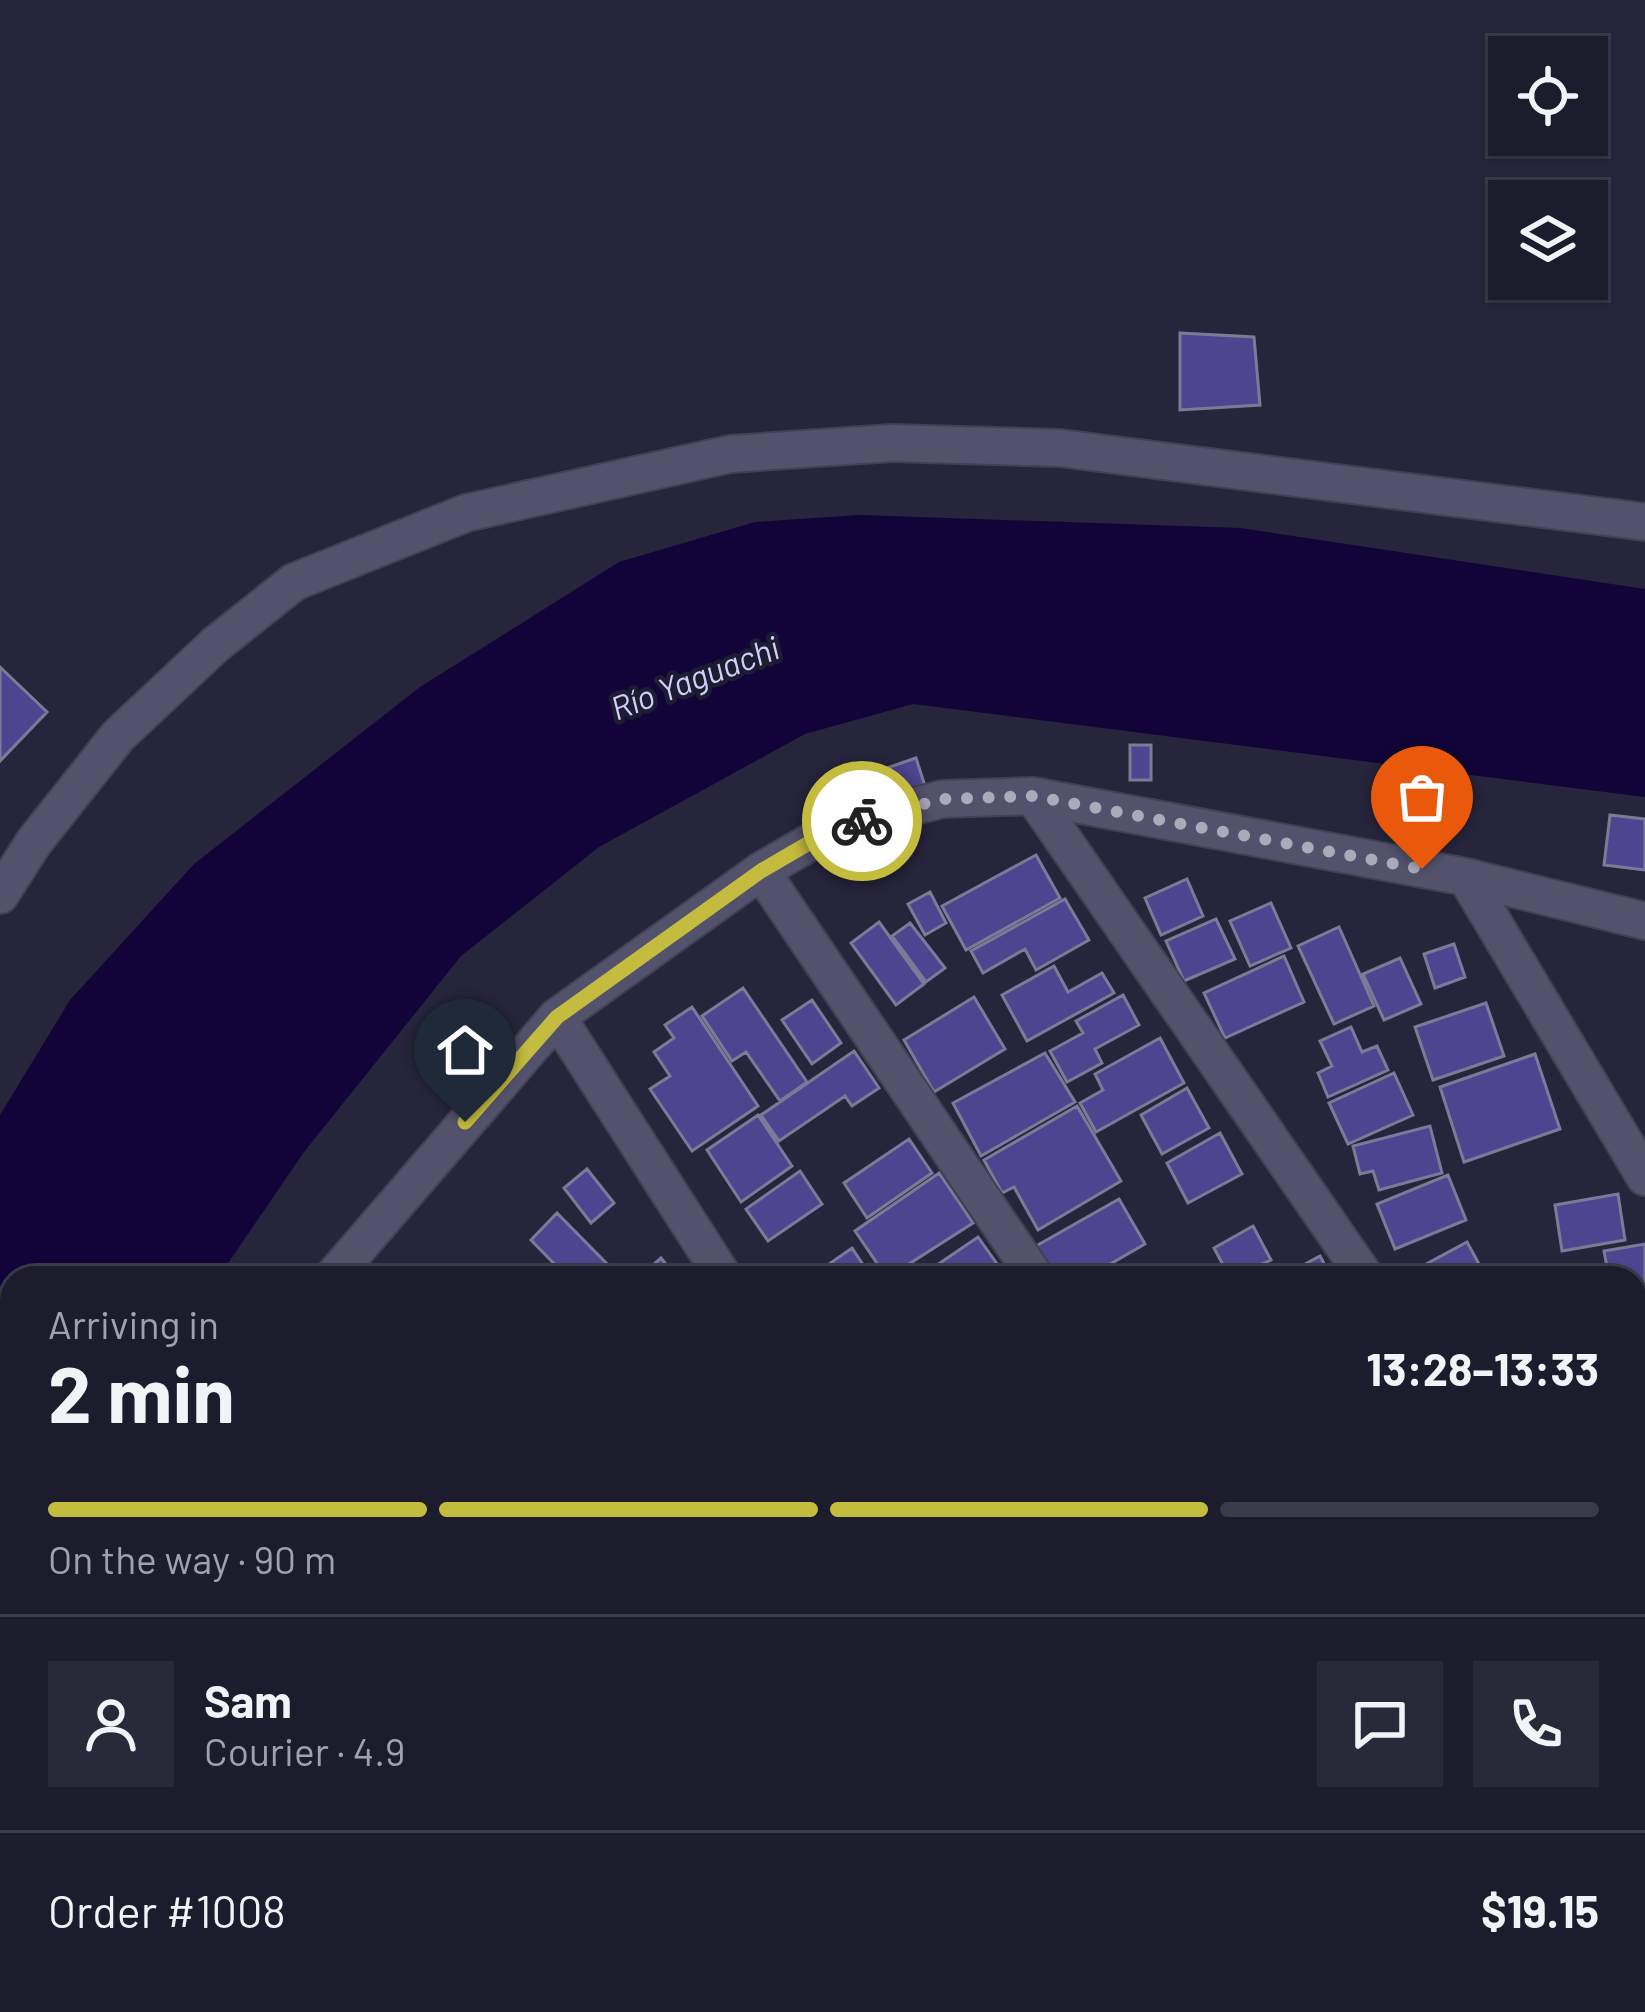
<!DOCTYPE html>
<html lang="en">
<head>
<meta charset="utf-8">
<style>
  body { margin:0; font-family:Barlow,sans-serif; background:#2a2939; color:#f1f3f6; height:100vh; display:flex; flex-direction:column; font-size:45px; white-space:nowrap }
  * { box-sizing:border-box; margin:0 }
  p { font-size:39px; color:#a0a1aa }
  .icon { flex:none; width:66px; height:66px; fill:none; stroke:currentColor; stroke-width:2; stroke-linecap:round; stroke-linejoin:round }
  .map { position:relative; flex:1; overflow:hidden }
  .sheet { position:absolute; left:0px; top:1266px; width:1647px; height:747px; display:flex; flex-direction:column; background:#1d1c2d; border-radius:36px 36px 0 0; box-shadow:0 3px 9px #0004,0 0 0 3px #3b3a49 }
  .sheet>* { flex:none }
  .buttons { position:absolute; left:1488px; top:36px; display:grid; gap:24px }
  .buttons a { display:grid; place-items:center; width:120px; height:120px; border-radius:0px; background:#1d1c2d; box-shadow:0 3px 9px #0004,0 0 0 3px #3b3a49; font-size:60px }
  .pin { position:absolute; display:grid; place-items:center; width:102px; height:102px; color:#fff; margin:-123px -51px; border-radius:50% 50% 50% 0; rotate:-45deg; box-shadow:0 0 12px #0007 }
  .pin .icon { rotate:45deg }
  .courier { position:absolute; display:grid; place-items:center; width:120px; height:120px; margin:-60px; border:9px solid #c4bc3e; border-radius:50%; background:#fff; color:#222; box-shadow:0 3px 15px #0007 }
  .summary em { font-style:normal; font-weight:700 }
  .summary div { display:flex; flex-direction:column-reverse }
  .summary { display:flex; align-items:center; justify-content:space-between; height:204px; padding:0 48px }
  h1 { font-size:78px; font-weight:700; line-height:90px }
  .bar { display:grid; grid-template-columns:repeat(4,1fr); gap:18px 12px; align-content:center; height:144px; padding:0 48px }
  .bar i { height:15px; border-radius:9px; background:#3b3a49 }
  .bar .active { background:#c4bc3e }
  .bar p { grid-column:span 4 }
  .line { display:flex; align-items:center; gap:30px; padding:0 48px; border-top:3px solid #3b3a49 }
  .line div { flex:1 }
  .round { display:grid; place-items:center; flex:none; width:126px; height:126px; border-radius:0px; background:#2a2939 }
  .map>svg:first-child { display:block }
  .water { fill:#120439 }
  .building { fill:#4e4590; stroke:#7b7b97; stroke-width:3 }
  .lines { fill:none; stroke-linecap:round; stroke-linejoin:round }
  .minor-casing { stroke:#424053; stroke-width:40 }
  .minor { stroke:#53526c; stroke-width:36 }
  .done { stroke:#aaaaba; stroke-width:12; stroke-dasharray:0 21.6 }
  .route { stroke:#c4bc3e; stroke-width:15 }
  .labels { text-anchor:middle; stroke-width:9; stroke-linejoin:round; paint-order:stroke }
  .water-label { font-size:33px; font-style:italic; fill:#d0cffa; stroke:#1d1c32 }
</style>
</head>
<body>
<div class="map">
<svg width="1645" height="2012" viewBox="0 0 1645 2012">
  <rect width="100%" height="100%" fill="#27253c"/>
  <path class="water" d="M860,515L1241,528L1645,589V797L913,704L805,734L599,847L461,956L304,1152L218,1278H12V1581L0,1599V1115L70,1000L194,864L420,687L619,562L755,522Z"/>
  <path class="building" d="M1180,333L1254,337L1260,405L1180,410Z
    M0,667L47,712L0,761Z
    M1130,745H1151V780H1130Z
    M916,758L925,786L887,798L878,771Z
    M1610,815L1645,819V870L1604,865Z
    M1036,855L1060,898L966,950L942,906Z
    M1187,879L1203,916L1161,935L1145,898Z
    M930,892L946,923L925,935L908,904Z
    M1065,899L1089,940L1036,970L1025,949L983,973L971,951Z
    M1271,903L1291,948L1250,966L1230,921Z
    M1216,919L1235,959L1184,981L1166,941Z
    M879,922L924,984L896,1005L851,943Z
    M910,923L945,968L926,982L892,936Z
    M1339,927L1374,1006L1334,1024L1298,946Z
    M1454,944L1465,977L1435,988L1424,954Z
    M1284,956L1304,1002L1225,1038L1204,993Z
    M1400,958L1421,1004L1384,1020L1363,974Z
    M1054,966L1068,992L1102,973L1114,993L1027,1041L1002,995Z
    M743,988L807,1082L780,1101L746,1052L732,1061L702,1016Z
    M1123,995L1139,1025L1095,1049L1102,1063L1067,1082L1050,1051L1083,1033L1076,1021Z
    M974,997L1005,1049L934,1092L904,1040Z
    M812,1000L841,1043L812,1064L782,1020Z
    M1486,1003L1504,1056L1433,1080L1415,1027Z
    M692,1007L758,1106L692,1151L650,1089L670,1076L654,1052L674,1038L665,1025Z
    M1351,1027L1362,1052L1377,1046L1388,1070L1328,1097L1318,1073L1332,1066L1320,1041Z
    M1160,1038L1184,1083L1096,1132L1080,1103L1103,1090L1095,1074Z
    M854,1051L879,1088L852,1106L845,1096L779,1141L761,1115Z
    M1045,1053L1075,1102L981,1156L953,1103Z
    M1535,1054L1560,1129L1464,1162L1440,1087Z
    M1394,1073L1413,1115L1348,1144L1329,1103Z
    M1187,1088L1209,1128L1162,1154L1141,1115Z
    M1077,1106L1121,1181L1038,1230L1014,1187L1002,1193L984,1160Z
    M758,1115L792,1166L741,1202L707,1150Z
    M1430,1126L1442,1173L1379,1190L1373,1171L1360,1174L1353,1146Z
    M1220,1133L1242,1174L1188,1203L1167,1163Z
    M909,1139L932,1173L867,1218L844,1183Z
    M587,1169L614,1203L591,1223L564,1188Z
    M800,1171L822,1204L768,1241L746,1209Z
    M939,1173L973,1223L887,1278L855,1231Z
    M1448,1175L1466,1220L1395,1249L1377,1204Z
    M1618,1194L1625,1240L1562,1251L1555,1205Z
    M1119,1199L1145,1244L1086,1278H1055L1036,1246Z
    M557,1213L621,1278H568L531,1240Z
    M1253,1226L1271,1260L1230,1278L1214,1248Z
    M978,1237L1002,1271L992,1278H918Z
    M1467,1242L1485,1275L1424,1278L1419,1268Z
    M1645,1244V1291L1635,1293V1278H1609L1604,1251Z
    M852,1248L872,1278H809Z
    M1320,1256L1332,1278H1279Z
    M661,1258L677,1278H638Z
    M1645,1298V1345L1635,1346V1300Z
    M1643,1377L1645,1406L1635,1409V1380Z
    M1645,1436V1505L1635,1509V1439Z
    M1645,1514V1567L1635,1571V1517Z
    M12,1843V1892L0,1876V1851Z
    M1644,1853L1645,1945L1635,1949V1856Z
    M0,1884L12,1899V2001H92L98,2008L93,2012H0Z
    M165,2001H210L213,2005L204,2012H150Z
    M295,2001H373L374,2002L361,2012H285Z
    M401,2001H455L441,2012H409Z
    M496,2001H549L556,2012H480Z
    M641,2001H653L661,2012H626Z
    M670,2001H732L739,2011L677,2012Z
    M741,2001H792L775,2012H748Z
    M1028,2001L1031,2006L1019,2012H936L931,2003Z
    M1034,2001H1085L1091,2012H1040Z
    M1253,2001H1312L1317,2012H1231Z
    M1477,2001H1527L1492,2012H1480Z"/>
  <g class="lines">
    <g class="minor-casing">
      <path id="minor" d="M1033,796L1366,1278
        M761,871L1036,1278
        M1466,877L1645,1177
        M0,895L34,842L118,736L215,645L294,582L466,513L730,454L892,443L1060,448L1645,522
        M557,1017L724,1278
        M332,1278L557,1017L761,871L821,836L874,817L942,799L1033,796L1466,877L1645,921
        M1635,1672L1645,1714
        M0,1713L12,1696
        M240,2001L247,2012
        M562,2001L570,2012
        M897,2001L904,2012
        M1180,2001L1186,2012
        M1452,2001L1455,2012
        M835,2012L860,2001"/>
    </g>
    <use href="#minor" class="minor"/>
  </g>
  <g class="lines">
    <path class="done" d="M862,821L942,799L1033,796L1422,869"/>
    <path class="route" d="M465,1122L557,1017L761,871L821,836L862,821"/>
  </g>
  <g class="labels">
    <g class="water-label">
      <text transform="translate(695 678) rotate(-21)" y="12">Río Yaguachi</text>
    </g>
  </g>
</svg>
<div class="buttons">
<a><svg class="icon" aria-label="locate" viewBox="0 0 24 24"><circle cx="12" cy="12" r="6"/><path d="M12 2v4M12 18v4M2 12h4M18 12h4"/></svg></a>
<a><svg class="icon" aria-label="layers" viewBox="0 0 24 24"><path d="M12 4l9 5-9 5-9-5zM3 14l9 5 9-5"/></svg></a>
</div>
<div class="pin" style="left:1422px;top:869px;background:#ea580c"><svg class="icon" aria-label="bag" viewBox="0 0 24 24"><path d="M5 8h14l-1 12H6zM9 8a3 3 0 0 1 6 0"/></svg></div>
<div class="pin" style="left:465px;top:1122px;background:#1f2937"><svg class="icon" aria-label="home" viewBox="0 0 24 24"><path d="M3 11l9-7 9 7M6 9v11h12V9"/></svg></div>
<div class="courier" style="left:862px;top:821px"><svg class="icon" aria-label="bike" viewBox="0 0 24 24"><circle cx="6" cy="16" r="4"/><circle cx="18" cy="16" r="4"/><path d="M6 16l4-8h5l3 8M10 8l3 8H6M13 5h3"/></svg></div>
<section class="sheet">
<div class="summary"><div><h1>2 min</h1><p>Arriving in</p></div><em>13:28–13:33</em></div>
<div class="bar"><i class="active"></i><i class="active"></i><i class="active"></i><i></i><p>On the way · 90 m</p></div>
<div class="line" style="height:216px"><a class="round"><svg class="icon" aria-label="person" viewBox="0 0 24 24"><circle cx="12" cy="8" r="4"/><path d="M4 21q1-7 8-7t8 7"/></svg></a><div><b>Sam</b><p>Courier · 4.9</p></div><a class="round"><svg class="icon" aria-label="chat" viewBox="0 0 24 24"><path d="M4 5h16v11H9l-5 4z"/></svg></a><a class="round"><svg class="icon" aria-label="phone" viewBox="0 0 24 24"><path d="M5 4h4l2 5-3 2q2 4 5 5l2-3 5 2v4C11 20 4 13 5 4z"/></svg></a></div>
<div class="line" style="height:156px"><div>Order #1008</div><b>$19.15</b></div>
</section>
</div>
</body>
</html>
